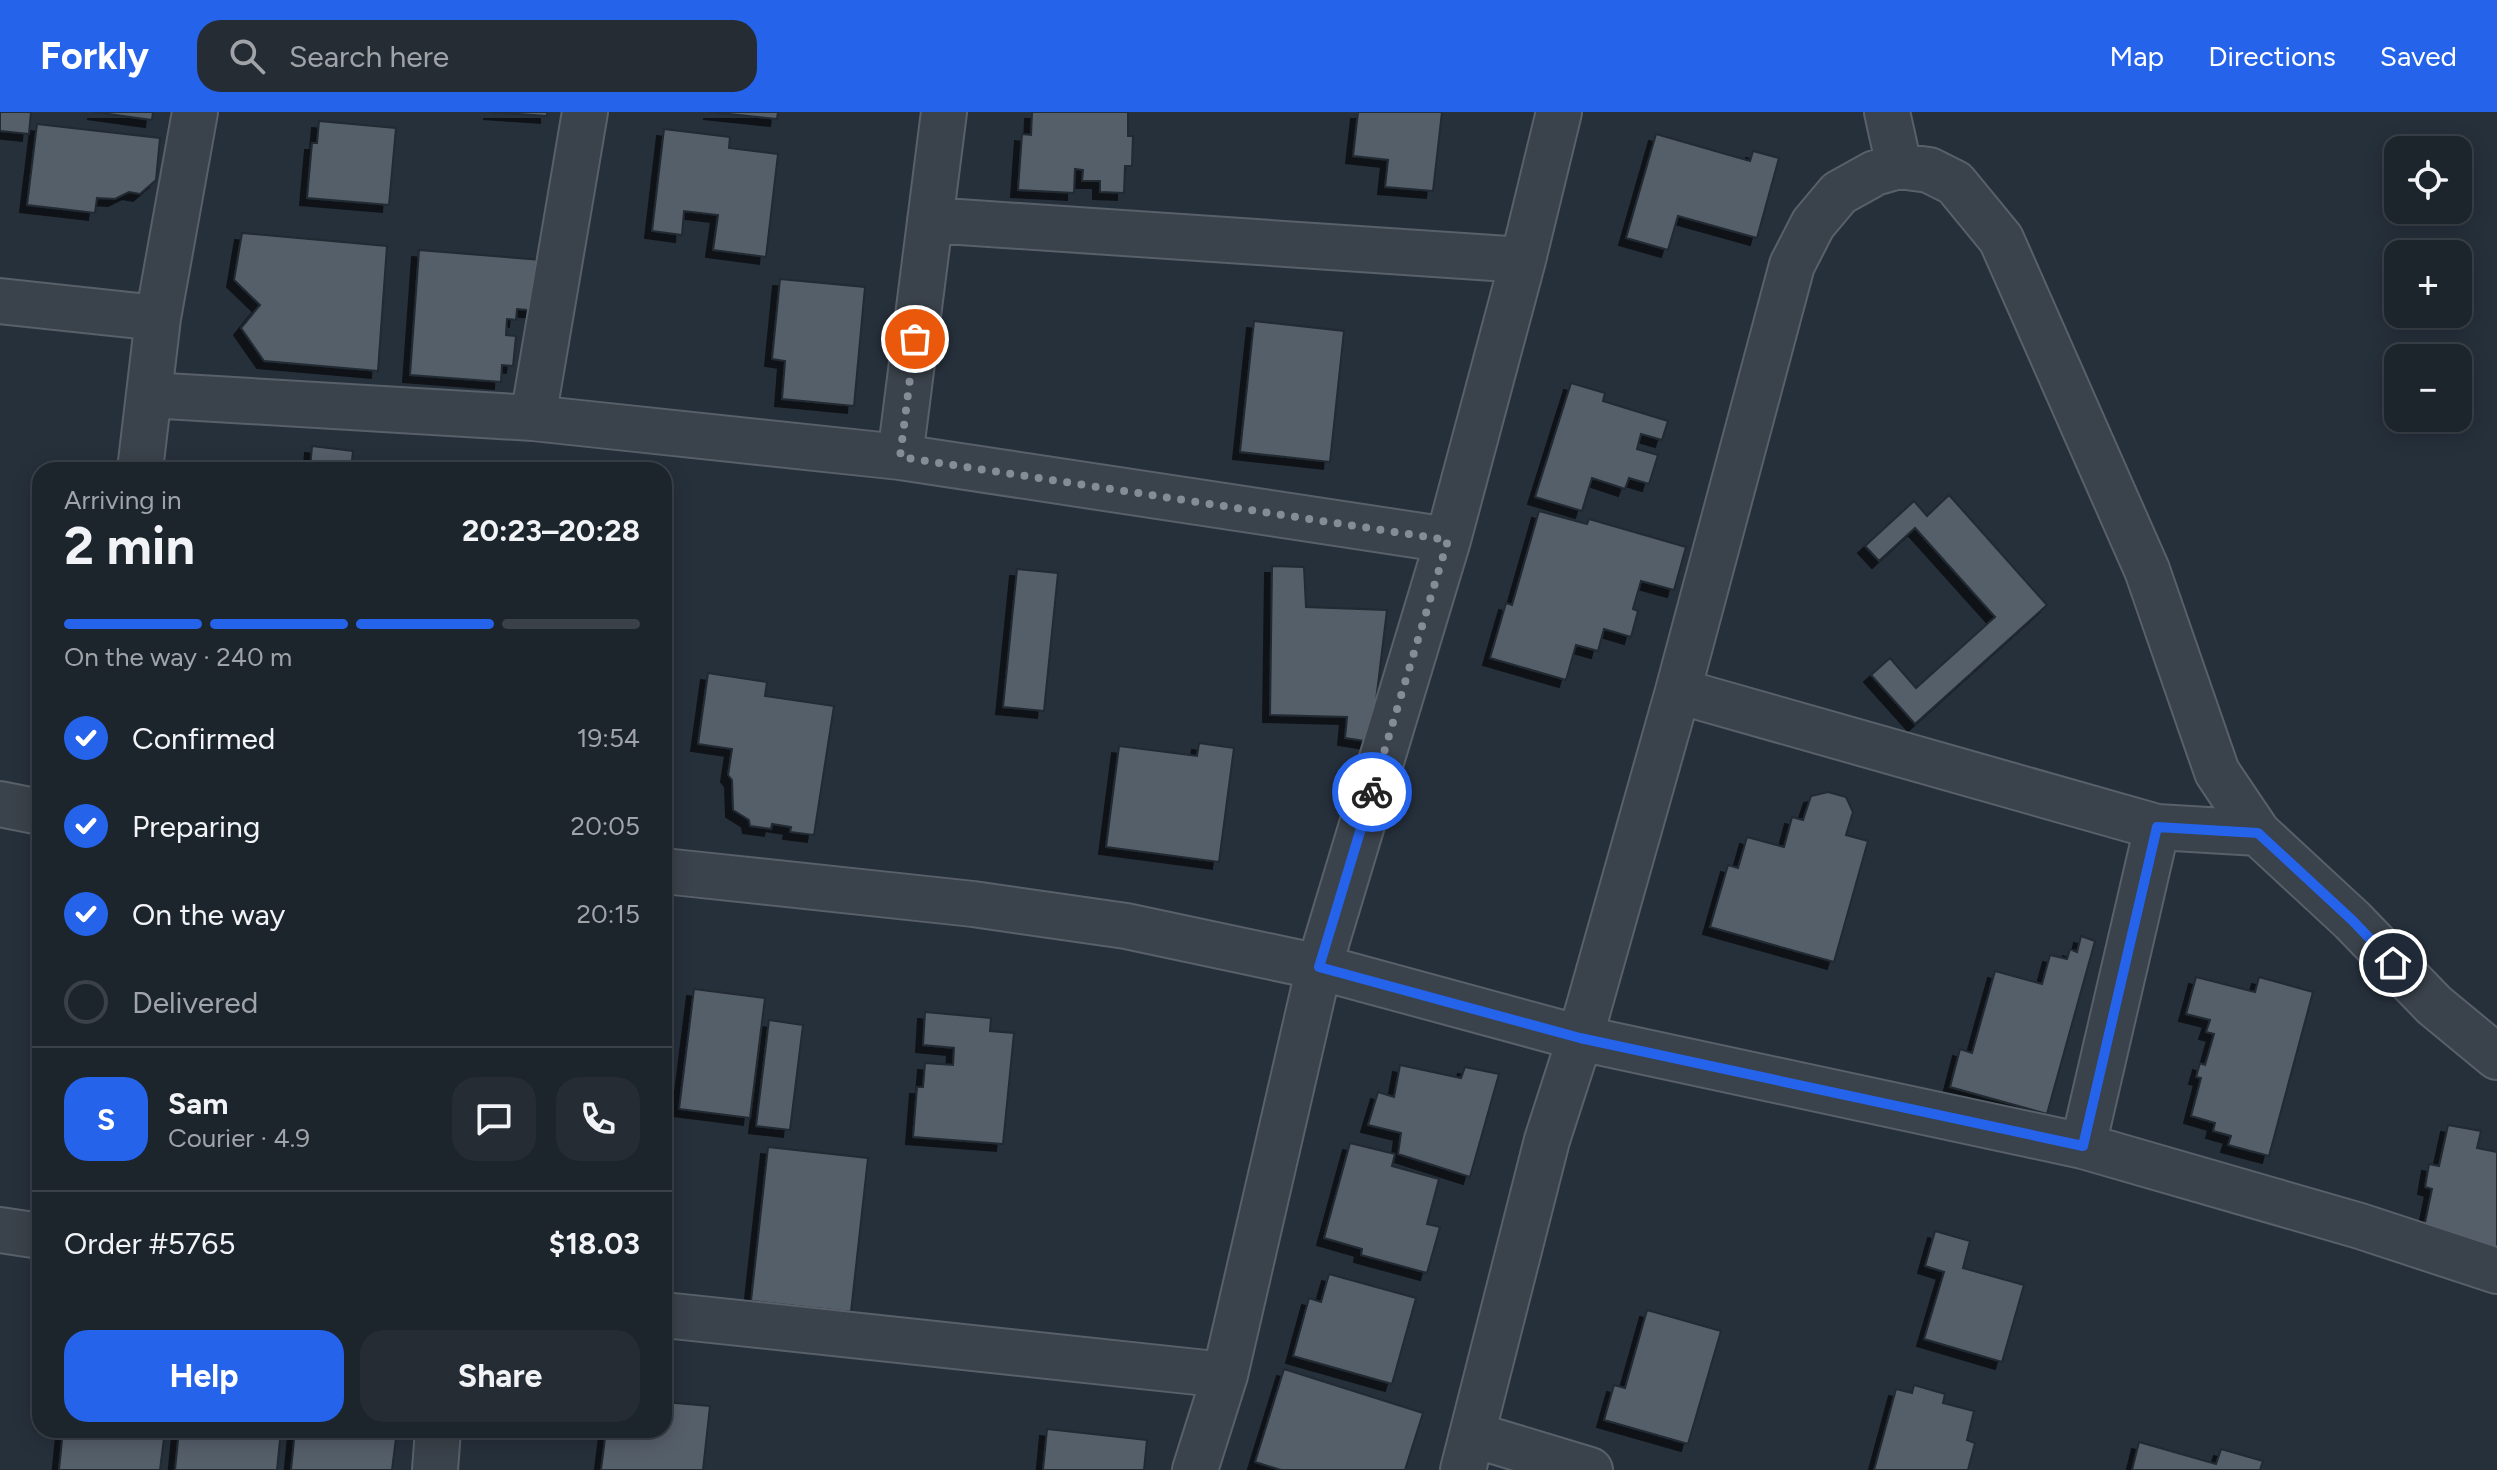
<!DOCTYPE html>
<html lang="en">
<head>
<meta charset="utf-8">
<style>
  body { margin:0; font-family:Figtree,sans-serif; background:#252c34; color:#f1f3f6; height:100vh; display:flex; flex-direction:column; font-size:30px; white-space:nowrap }
  * { box-sizing:border-box; margin:0 }
  p { font-size:26px; color:#a0a4a9 }
  .icon { flex:none; width:44px; height:44px; fill:none; stroke:currentColor; stroke-width:2; stroke-linecap:round; stroke-linejoin:round }
  .map { position:relative; flex:1; overflow:hidden }
  .drawer { position:absolute; left:32px; top:350px; width:640px; height:976px; display:flex; flex-direction:column; background:#1c242c; border-radius:24px; box-shadow:0 4px 20px #0003,0 0 0 2px #3a4148 }
  .drawer>* { flex:none }
  .buttons { position:absolute; left:2384px; top:24px; display:grid; gap:16px }
  .buttons a { display:grid; place-items:center; width:88px; height:88px; border-radius:16px; background:#1c242c; box-shadow:0 4px 20px #0003,0 0 0 2px #3a4148; font-size:40px }
  .pin { position:absolute; display:grid; place-items:center; width:68px; height:68px; color:#fff; margin:-34px; border:4px solid #fff; border-radius:50%; box-shadow:0 2px 8px #0007 }
  .courier { position:absolute; display:grid; place-items:center; width:80px; height:80px; margin:-40px; border:6px solid #2563eb; border-radius:50%; background:#fff; color:#222; box-shadow:0 2px 10px #0007 }
  .summary em { font-style:normal; font-weight:700 }
  .summary div { display:flex; flex-direction:column-reverse }
  .summary { display:flex; align-items:center; justify-content:space-between; height:136px; padding:0 32px }
  h1 { font-size:52px; font-weight:700; line-height:60px }
  .bar { display:grid; grid-template-columns:repeat(4,1fr); gap:12px 8px; align-content:center; height:96px; padding:0 32px }
  .bar i { height:10px; border-radius:6px; background:#3a4148 }
  .bar .current { background:#2563eb }
  .bar p { grid-column:span 4 }
  .line { display:flex; align-items:center; gap:20px; padding:0 32px; border-top:2px solid #3a4148 }
  .line div { flex:1 }
  .round { display:grid; place-items:center; flex:none; width:84px; height:84px; border-radius:24px; background:#252c34 }
  ol { padding:0 32px; list-style:none }
  li { display:flex; align-items:center; gap:24px; height:88px }
  li p { margin-inline-start:auto }
  li .icon { padding:8px; border-radius:50%; background:#2563eb; color:#fff; stroke-width:4 }
  li:last-child { color:#a0a4a9 }
  li i { width:44px; height:44px; border:4px solid #3a4148; border-radius:50% }
  .primary-button { display:flex; gap:16px; margin-top:auto; padding:16px 32px }
  .primary-button a { flex:1; height:92px; border-radius:24px; background:#2563eb; color:#fff; font-size:32px; font-weight:700; line-height:92px; text-align:center }
  .primary-button a+a { background:#252c34; color:#f1f3f6 }
  header { display:flex; align-items:center; gap:48px; box-sizing:border-box; height:112px; padding:0 40px; background:#2563eb; color:#fff }
  header strong { font-size:38px }
  nav { display:flex; gap:44px; margin-inline-start:auto; font-size:28px }
  .search { width:560px; height:72px; background:#252c34; display:flex; align-items:center; gap:20px; box-sizing:border-box; padding:0 28px; border-radius:24px; color:#a0a4a9; font-size:30px }
  .map>svg:first-child { display:block }
  .building { fill:#545e6a; stroke:#212932; stroke-width:2; filter:url(#shadow) }
  .lines { fill:none; stroke-linecap:round; stroke-linejoin:round }
  .minor-casing { stroke:#586069; stroke-width:48 }
  .minor { stroke:#3a424b; stroke-width:44 }
  .done { stroke:#848c95; stroke-width:8; stroke-dasharray:0 14.4 }
  .route { stroke:#2563eb; stroke-width:10 }
</style>
</head>
<body>
<header>
<strong>Forkly</strong>
<div class="search"><svg class="icon" aria-label="search" viewBox="0 0 24 24"><circle cx="10" cy="10" r="6"/><path d="M15 15l6 6"/></svg>Search here</div>
<nav><a>Map</a><a>Directions</a><a>Saved</a></nav>
</header>
<div class="map">
<svg width="2497" height="1358" viewBox="0 0 2497 1358">
  <defs>
    <filter id="shadow"><feDropShadow dx="-7" dy="7" stdDeviation="0" flood-color="#0009"/></filter>
  </defs>
  <rect width="100%" height="100%" fill="#26303b"/>
  <path class="building" d="M0,0H31L29,22L0,19Z
    M94,0H153L152,8Z
    M490,0H547V4Z
    M710,0H778L777,7Z
    M1032,0H1128V24H1133L1132,54H1125L1124,81L1100,80V69H1082L1083,58L1075,57L1074,81L1018,78L1022,22L1031,23Z
    M1358,0H1442L1433,79L1385,75L1388,48L1353,44Z
    M319,9L396,16L389,93L307,86L312,31H317Z
    M37,12L160,26L156,68L140,82L129,80L115,87L97,86L95,101L27,93Z
    M664,17L730,25L729,36L778,42L766,145L713,138L718,103L684,99L682,123L652,119Z
    M1656,22L1750,49L1753,39L1779,46L1757,126L1678,104L1668,138L1626,126Z
    M242,121L387,134L378,259L264,249L241,216L260,193L234,168Z
    M419,138L542,148L538,199L517,197L516,208L507,207L506,223L516,224L513,254L502,253L501,270L410,263Z
    M780,167L865,175L854,294L782,287L785,249L772,247Z
    M1254,209L1344,219L1330,350L1240,340Z
    M1571,271L1605,281L1603,289L1668,309L1662,328L1641,322L1637,337L1658,343L1649,372L1629,366L1625,377L1592,366L1582,399L1535,385Z
    M312,334L353,339L351,358H310Z
    M1949,383L2047,493L1915,612L1871,563L1890,546L1916,576L1995,505L1915,416L1879,449L1865,434L1914,389L1927,404Z
    M1539,399L1587,412L1589,407L1686,435L1674,478L1641,469L1633,497L1638,499L1631,525L1604,517L1598,539L1576,533L1566,568L1490,546L1506,491L1512,493Z
    M1272,454L1304,455L1306,495L1387,498L1371,630L1345,626L1347,605L1270,603Z
    M1017,457L1058,461L1044,599L1003,595Z
    M708,561L767,570L765,584L834,594L814,723L790,720L791,715L772,712L771,717L750,714L749,708L733,698L732,668L728,663L732,637L698,632Z
    M1199,631L1234,636L1219,750L1106,735L1119,634L1197,644Z
    M1828,680L1846,685L1853,700L1846,723L1868,729L1834,850L1710,815L1728,753L1738,756L1747,725L1784,735L1792,705L1803,708L1811,684Z
    M2081,824L2095,829L2047,1002L1950,975L1960,937L1972,941L1995,859L2042,872L2050,843L2067,847L2070,837L2077,840Z
    M2196,865L2255,880L2259,865L2313,880L2269,1044L2228,1033L2231,1024L2213,1019L2215,1011L2191,1004L2201,966L2196,965L2200,951L2205,953L2214,922L2206,920L2210,908L2186,902Z
    M694,877L765,886L750,1006L679,997Z
    M925,900L991,906L990,919L1014,921L1003,1032L913,1025L917,975H923L925,951L953,953L954,936L923,933Z
    M769,908L803,913L790,1018L756,1014Z
    M1400,953L1461,966L1465,955L1499,962L1470,1065L1398,1042L1401,1021L1368,1013L1378,980L1394,985Z
    M2448,1013L2481,1019L2477,1036L2497,1040V1140L2422,1125L2432,1077L2425,1075L2429,1052L2439,1054Z
    M1350,1031L1395,1042L1392,1054L1439,1067L1427,1112L1440,1115L1427,1161L1361,1143L1362,1137L1324,1126Z
    M768,1035L868,1046L851,1200L751,1189Z
    M1935,1119L1970,1129L1963,1156L2024,1173L2002,1250L1924,1227L1944,1160L1925,1154Z
    M1329,1162L1416,1186L1392,1272L1293,1244L1309,1186L1321,1190Z
    M1647,1198L1721,1219L1688,1332L1604,1308L1614,1273L1625,1276Z
    M1284,1257L1423,1301L1405,1358H1281L1255,1350Z
    M1914,1273L1945,1282L1943,1291L1974,1299L1967,1328L1975,1331L1968,1358H1874L1896,1277L1912,1281Z
    M664,1290L710,1294L703,1358H601L606,1318H664Z
    M1047,1317L1147,1328L1144,1358H1043Z
    M63,1318H165L160,1358H59Z
    M179,1318H281L277,1358H175Z
    M295,1318H397L392,1358H291Z
    M2139,1330L2216,1352L2221,1337L2263,1349L2260,1358H2132Z"/>
  <g class="lines">
    <g class="minor-casing">
      <path id="minor" d="M1887,0L1899,54
        M930,108L1523,148
        M0,189L158,206
        M149,283L533,306L900,345L1448,428
        M533,306L585,0
        M900,345L944,0
        M140,358L158,206L195,0
        M1678,579L2157,715L2258,721
        M0,692L40,700
        M664,759L973,792L1126,814L1319,855L1580,926L2083,1034L2360,1114L2497,1159
        M2083,1034L2157,715
        M0,1118L40,1124
        M664,1203L1225,1263
        M1474,1323L1590,1358
        M435,1358L438,1318
        M1195,1358L1225,1263L1319,855L1448,428L1523,148L1559,0
        M1463,1358L1547,1028L1580,926L1678,579L1792,153L1813,112L1839,81L1875,61L1899,54L1929,58L1955,71L2001,127L2147,458L2217,660L2258,721L2352,808L2434,893L2497,945"/>
    </g>
    <use href="#minor" class="minor"/>
  </g>
  <g class="lines">
    <path class="done" d="M915,227L900,345L1448,428L1372,680"/>
    <path class="route" d="M1372,680L1319,855L1580,926L2083,1034L2157,715L2258,721L2352,808L2393,851"/>
  </g>
</svg>
<div class="buttons">
<a><svg class="icon" aria-label="locate" viewBox="0 0 24 24"><circle cx="12" cy="12" r="6"/><path d="M12 2v4M12 18v4M2 12h4M18 12h4"/></svg></a>
<a>+</a>
<a>−</a>
</div>
<div class="pin" style="left:915px;top:227px;background:#ea580c"><svg class="icon" aria-label="bag" viewBox="0 0 24 24"><path d="M5 8h14l-1 12H6zM9 8a3 3 0 0 1 6 0"/></svg></div>
<div class="pin" style="left:2393px;top:851px;background:#1f2937"><svg class="icon" aria-label="home" viewBox="0 0 24 24"><path d="M3 11l9-7 9 7M6 9v11h12V9"/></svg></div>
<div class="courier" style="left:1372px;top:680px"><svg class="icon" aria-label="bike" viewBox="0 0 24 24"><circle cx="6" cy="16" r="4"/><circle cx="18" cy="16" r="4"/><path d="M6 16l4-8h5l3 8M10 8l3 8H6M13 5h3"/></svg></div>
<section class="drawer">
<div class="summary"><div><h1>2 min</h1><p>Arriving in</p></div><em>20:23–20:28</em></div>
<div class="bar"><i class="current"></i><i class="current"></i><i class="current"></i><i></i><p>On the way · 240 m</p></div>
<ol>
<li><svg class="icon" aria-label="check" viewBox="0 0 24 24"><path d="M5 12l5 5 9-10"/></svg>Confirmed<p>19:54</p></li>
<li><svg class="icon" aria-label="check" viewBox="0 0 24 24"><path d="M5 12l5 5 9-10"/></svg>Preparing<p>20:05</p></li>
<li><svg class="icon" aria-label="check" viewBox="0 0 24 24"><path d="M5 12l5 5 9-10"/></svg>On the way<p>20:15</p></li>
<li><i></i>Delivered</li>
</ol>
<div class="line" style="height:144px"><b class="round" style="background:#2563eb;color:#fff">S</b><div><b>Sam</b><p>Courier · 4.9</p></div><a class="round"><svg class="icon" aria-label="chat" viewBox="0 0 24 24"><path d="M4 5h16v11H9l-5 4z"/></svg></a><a class="round"><svg class="icon" aria-label="phone" viewBox="0 0 24 24"><path d="M5 4h4l2 5-3 2q2 4 5 5l2-3 5 2v4C11 20 4 13 5 4z"/></svg></a></div>
<div class="line" style="height:104px"><div>Order #5765</div><b>$18.03</b></div>
<div class="primary-button"><a>Help</a><a>Share</a></div>
</section>
</div>
</body>
</html>
